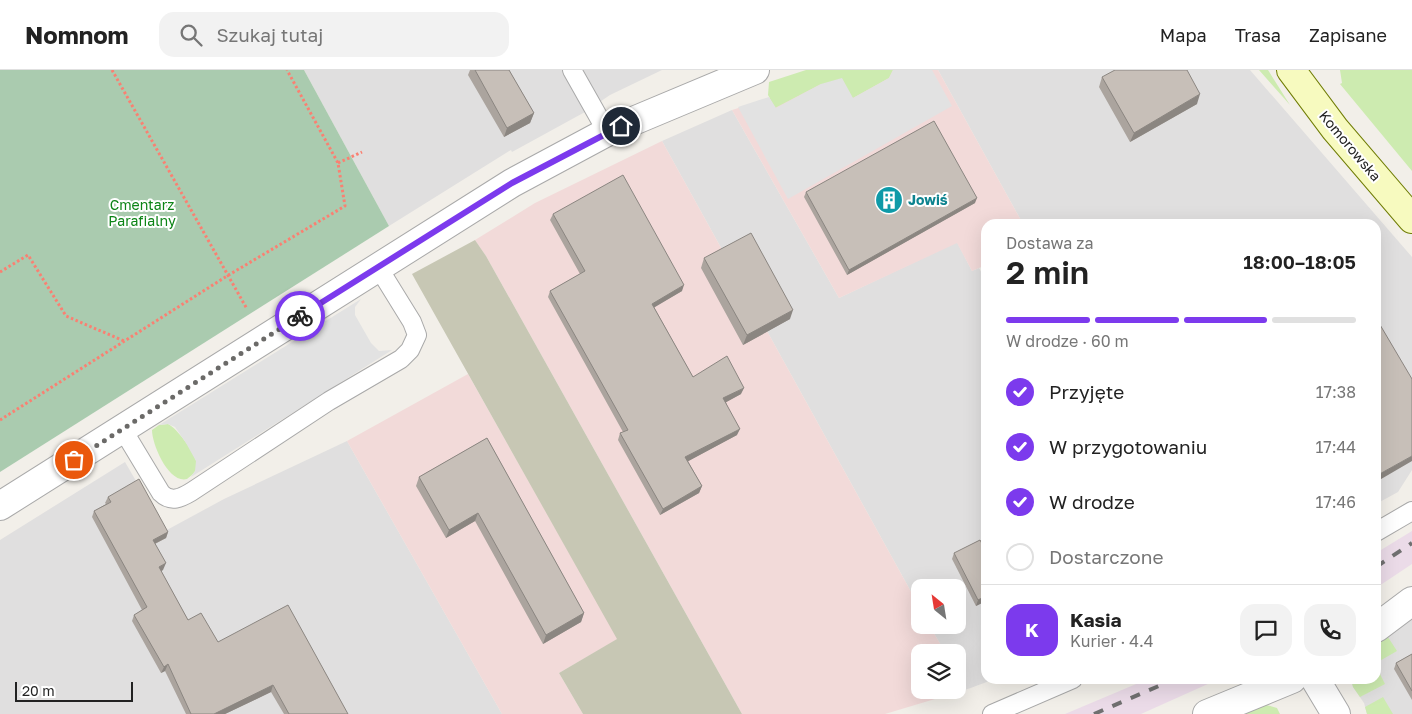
<!DOCTYPE html>
<html lang="pl">
<head>
<meta charset="utf-8">
<style>
  body { margin:0; font-family:"Golos Text",sans-serif; background:#f2f2f2; color:#222; height:100vh; display:flex; flex-direction:column; font-size:19px; white-space:nowrap }
  * { box-sizing:border-box; margin:0 }
  p { font-size:16px; color:#767676 }
  .icon { flex:none; width:28px; height:28px; fill:none; stroke:currentColor; stroke-width:2; stroke-linecap:round; stroke-linejoin:round }
  .map { position:relative; flex:1; overflow:hidden }
  .drawer { position:absolute; left:981px; top:149px; width:400px; height:465px; display:flex; flex-direction:column; background:#fff; border-radius:15px; box-shadow:0 5px 20px #0002 }
  .drawer>* { flex:none }
  .needle { width:32px; rotate:330deg }
  .controls { position:absolute; left:911px; top:509px; display:grid; gap:10px }
  .controls a { display:grid; place-items:center; width:55px; height:55px; border-radius:10px; background:#fff; box-shadow:0 5px 20px #0002; font-size:25px }
  .scale { position:absolute; left:15px; bottom:12px; width:118px; box-sizing:border-box; padding-left:5px; border:2px solid #222; border-top:0; font-size:14px; line-height:18px; white-space:nowrap; color:#222; -webkit-text-stroke:4px #fff; paint-order:stroke }
  .pin { position:absolute; display:grid; place-items:center; width:42px; height:42px; color:#fff; margin:-21px; border:2px solid #fff; border-radius:50%; box-shadow:0 1px 5px #0007 }
  .courier { position:absolute; display:grid; place-items:center; width:50px; height:50px; margin:-25px; border:4px solid #7c3aed; border-radius:50%; background:#fff; color:#222; box-shadow:0 1px 6px #0007 }
  .headline em { font-style:normal; font-weight:600 }
  .headline div { display:flex; flex-direction:column-reverse }
  .headline { display:flex; align-items:center; justify-content:space-between; height:85px; padding:0 25px }
  h1 { font-size:32px; font-weight:600; line-height:38px }
  .bar { display:grid; grid-template-columns:repeat(4,1fr); gap:8px 5px; align-content:center; height:60px; padding:0 25px }
  .bar i { height:6px; border-radius:4px; background:#e0e0e0 }
  .bar .current { background:#7c3aed }
  .bar p { grid-column:span 4 }
  .line { display:flex; align-items:center; gap:12px; padding:0 25px; border-top:1px solid #e0e0e0 }
  .line div { flex:1 }
  .round { display:grid; place-items:center; flex:none; width:52px; height:52px; border-radius:15px; background:#f2f2f2 }
  ol { padding:0 25px; list-style:none }
  li { display:flex; align-items:center; gap:15px; height:55px }
  li p { margin-inline-start:auto }
  li .icon { padding:5px; border-radius:50%; background:#7c3aed; color:#fff; stroke-width:4 }
  li:last-child { color:#767676 }
  li i { width:28px; height:28px; border:2px solid #e0e0e0; border-radius:50% }
  header { display:flex; align-items:center; gap:30px; box-sizing:border-box; height:70px; padding:0 25px; background:#fff; border-bottom:1px solid #e0e0e0 }
  header strong { font-size:24px }
  nav { display:flex; gap:28px; margin-inline-start:auto; font-size:18px }
  .search { width:350px; height:45px; background:#f2f2f2; display:flex; align-items:center; gap:12px; box-sizing:border-box; padding:0 18px; border-radius:15px; color:#767676; font-size:19px }
  .map>svg:first-child { display:block }
  .residential { fill:#e0dfdf }
  .commercial { fill:#f2dad9 }
  .industrial { fill:#ebdbe8 }
  .construction { fill:#c7c7b4 }
  .grass { fill:#cdebb0 }
  .cemetery { fill:#aacbaf }
  .parking { fill:#e2e2e2 }
  .lines { fill:none; stroke-linecap:round; stroke-linejoin:round }
  .lane-casing { stroke:#a9a9a9; stroke-width:20 }
  .street-casing { stroke:#a9a9a9; stroke-width:30 }
  .secondary-casing { stroke:#707d05; stroke-width:30 }
  .path { stroke:#fa8072; stroke-width:3; stroke-dasharray:2.5 2.5; stroke-linecap:butt }
  .lane { stroke:#fff; stroke-width:18 }
  .street { stroke:#fff; stroke-width:28 }
  .secondary { stroke:#f7fabf; stroke-width:28 }
  .rail { stroke:#707070; stroke-width:4; stroke-dasharray:10 10; stroke-linecap:butt }
  .wall { fill:#aba49e }
  .shaded-wall { fill:#8b8681 }
  .building { fill:#c7bfb8; stroke:#8b8681 }
  .done { stroke:#6b6a68; stroke-width:5; stroke-dasharray:0 9 }
  .route { stroke:#7c3aed; stroke-width:6 }
  .labels { text-anchor:middle; stroke-width:4; stroke-linejoin:round; paint-order:stroke }
  .street-label { font-size:14px; fill:#222; stroke:#fff }
  .culture-label { font-size:14px; font-weight:bold; fill:#0d838f; stroke:#fff; text-anchor:start }
  .park-label { font-size:14px; fill:#0c8416; stroke:#fff }
</style>
</head>
<body>
<header>
<strong>Nomnom</strong>
<div class="search"><svg class="icon" aria-label="search" viewBox="0 0 24 24"><circle cx="10" cy="10" r="6"/><path d="M15 15l6 6"/></svg>Szukaj tutaj</div>
<nav><a>Mapa</a><a>Trasa</a><a>Zapisane</a></nav>
</header>
<div class="map">
<svg width="1412" height="644" viewBox="0 0 1412 644">
  <rect width="100%" height="100%" fill="#f2efe9"/>
  <path class="residential" d="M304,0H662L610,25L585,42L512,82L511,80L389,156Z
    M938,0H1250L1412,187V400L1398,422L1376,434V154H1023Z
    M732,40L839,228L957,172L972,201L979,198L986,211V609H1008L999,613L995,609L965,620L958,606V582H945L929,555H958V518H920V538L662,71Z
    M347,371L502,644H0V470L125,392L165,461L224,429Z
    M1412,545V644H1367L1364,633L1353,617L1351,609H1376V570Z"/>
  <path class="commercial" d="M859,0H938L1023,154H986V195L972,201L957,173L839,228L732,40Z
    M662,71L920,538V555H929L945,582H920V620H958V606L965,620L885,644H742L486,186L475,170L535,133Z
    M468,304L618,569L559,603L583,644H502L347,371Z"/>
  <path class="industrial" d="M1412,461V494L1376,518V483Z
    M1148,609H1219L1141,644H1065Z"/>
  <path class="construction" d="M475,170L486,186L742,644H583L559,603L617,569L412,204Z"/>
  <path class="grass" d="M806,0H893L889,8L853,28L821,14L775,38L768,25L769,12Z
    M1259,0H1268L1290,35Z
    M1340,0H1412V101L1340,14L1342,13Z
    M168,354C177,358 198,386 197,396C196,402 191,406 187,409C169,414 152,375 152,360L159,355Z
    M1386,564L1397,581L1376,593V570Z
    M1376,596L1385,614L1360,627L1353,617L1351,609H1376Z
    M1383,627L1393,644H1367L1365,637Z
    M1259,633L1277,638L1280,644H1239Z"/>
  <path class="cemetery" d="M0,0H304L389,156L0,402Z"/>
  <path class="parking" d="M893,0H932L952,36L788,129L738,37L769,27L776,38L821,14L842,8L853,28L889,8Z
    M361,229L355,237V245L371,273L379,281L392,280L191,407L195,401L196,391L186,373L175,357L168,354L159,355Z"/>
  <g class="lines">
    <g class="lane-casing">
      <path id="lane" d="M572,0L607,62
        M123,360L161,423C171,433 181,428 191,422L329,331L401,289L410,280L417,265L412,252L378,197
        M1376,462L1412,441
        M992,644L1073,609"/>
    </g>
    <g class="street-casing">
      <path id="street" d="M0,436L512,113L607,62L755,0
        M1376,558L1412,531
        M1315,609L1336,644
        M1207,644L1292,609"/>
    </g>
    <g class="secondary-casing">
      <path id="secondary" d="M1291,0L1335,59L1412,149"/>
    </g>
    <path class="path" d="M112,0L247,239
      M338,93L362,82
      M0,202L28,185L66,246L124,271
      M0,350L227,206L345,136L338,93L287,0"/>
    <use href="#lane" class="lane"/>
    <use href="#street" class="street"/>
    <use href="#secondary" class="secondary"/>
    <path class="rail" d="M1376,497L1412,473
      M1094,644L1175,609"/>
  </g>
  <path class="wall" d="M470,0H509L534,43L530,53L504,67L468,5Z
    M1102,7L1197,34L1130,72L1099,17Z
    M806,122L975,133L847,205L804,127Z
    M553,144L682,221L654,237L693,307L741,324L726,332L737,365L688,391L702,416L699,423L660,445L618,370L620,363L623,362L548,227L550,221L580,204L550,150Z
    M704,188L790,249L743,275L701,198Z
    M487,368L584,543L581,552L543,574L475,451L446,468L416,416L419,407Z
    M108,427L168,462L166,468L155,474L163,500L161,501L188,550L218,572L348,644H284L271,622L225,644H186L165,601L161,603L132,551L134,545L142,540L92,447L94,441L106,434L105,433Z
    M986,481V531L976,536L952,489L954,483Z
    M1412,584V630L1394,599L1396,593Z"/>
  <path class="shaded-wall" d="M1200,24L1197,34L1130,72L1134,63Z
    M534,43L530,53L504,67L507,58Z
    M977,128L975,133L847,205L849,200Z
    M684,215L682,221L650,240L652,234Z
    M793,240L790,249L743,275L747,265Z
    M744,318L741,324L721,335L723,328Z
    M740,359L737,365L683,394L685,387Z
    M1412,386V391L1376,412V406Z
    M702,416L699,423L660,445L663,439Z
    M478,443L475,451L446,468L449,460Z
    M168,462L166,468L150,476L153,470Z
    M166,493L163,500L156,504L159,497Z
    M986,526V531L976,536L978,530Z
    M584,543L581,552L543,574L546,565Z
    M168,594L165,601L161,603L164,597Z
    M273,615L271,622L225,644H214Z"/>
  <path class="building" d="M475,0H509L534,43L507,58Z
    M1115,0H1187L1200,24L1134,63L1102,7Z
    M934,51L977,128L849,200L806,122Z
    M623,105L684,215L652,234L693,307L727,286L744,318L723,328L740,359L685,387L702,416L663,439L620,363L628,360L550,221L585,201L553,144Z
    M751,163L793,240L747,265L704,188Z
    M1376,248L1412,309V386L1376,406Z
    M487,368L584,543L546,565L478,443L449,460L419,407Z
    M139,409L168,462L153,470L166,493L159,497L188,550L201,543L218,572L288,535L348,644H289L273,615L214,644H191L168,594L164,597L134,545L147,537L94,441L111,432L108,427Z
    M980,470L986,481V526L978,530L954,483Z
    M1412,584V621L1396,593Z"/>
  <g class="lines">
    <path class="done" d="M74,390L300,246"/>
    <path class="route" d="M300,246L512,113L621,56"/>
  </g>
  <defs>
    <g id="building-disc" transform="scale(1.4375)"><circle r="9.5" fill="#0f9aa8" stroke="#fff"/><path d="M-4-6H4V6H1V3H-1V6H-4ZM-2.5-4.3h1.7v1.8h-1.7ZM.8-4.3h1.7v1.8H.8ZM-2.5-1h1.7V.8h-1.7ZM.8-1h1.7V.8H.8Z" fill="#fff"/></g>
  </defs>
  <g fill-rule="evenodd">
    <use href="#building-disc" x="889" y="130"/>
  </g>
  <g class="labels">
    <g class="street-label">
      <text transform="translate(1350 76) rotate(50)" y="5">Komorowska</text>
    </g>
    <g class="culture-label">
      <text x="908" y="135">Jowiś</text>
    </g>
    <g class="park-label">
      <text x="142" y="140">Cmentarz<tspan x="142" dy="16">Parafialny</tspan></text>
    </g>
  </g>
</svg>
<div class="controls">
<a><svg class="needle" viewBox="-14 -14 28 28"><path d="M0-13l5 13h-10z" fill="#e53935"/><path d="M0 13l5-13h-10z" fill="#767676"/></svg></a>
<a><svg class="icon" aria-label="layers" viewBox="0 0 24 24"><path d="M12 4l9 5-9 5-9-5zM3 14l9 5 9-5"/></svg></a>
</div>
<div class="scale">20 m</div>
<div class="pin" style="left:74px;top:390px;background:#ea580c"><svg class="icon" aria-label="bag" viewBox="0 0 24 24"><path d="M5 8h14l-1 12H6zM9 8a3 3 0 0 1 6 0"/></svg></div>
<div class="pin" style="left:621px;top:56px;background:#1f2937"><svg class="icon" aria-label="home" viewBox="0 0 24 24"><path d="M3 11l9-7 9 7M6 9v11h12V9"/></svg></div>
<div class="courier" style="left:300px;top:246px"><svg class="icon" aria-label="bike" viewBox="0 0 24 24"><circle cx="6" cy="16" r="4"/><circle cx="18" cy="16" r="4"/><path d="M6 16l4-8h5l3 8M10 8l3 8H6M13 5h3"/></svg></div>
<section class="drawer">
<div class="headline"><div><h1>2 min</h1><p>Dostawa za</p></div><em>18:00–18:05</em></div>
<div class="bar"><i class="current"></i><i class="current"></i><i class="current"></i><i></i><p>W drodze · 60 m</p></div>
<ol>
<li><svg class="icon" aria-label="check" viewBox="0 0 24 24"><path d="M5 12l5 5 9-10"/></svg>Przyjęte<p>17:38</p></li>
<li><svg class="icon" aria-label="check" viewBox="0 0 24 24"><path d="M5 12l5 5 9-10"/></svg>W przygotowaniu<p>17:44</p></li>
<li><svg class="icon" aria-label="check" viewBox="0 0 24 24"><path d="M5 12l5 5 9-10"/></svg>W drodze<p>17:46</p></li>
<li><i></i>Dostarczone</li>
</ol>
<div class="line" style="height:90px"><b class="round" style="background:#7c3aed;color:#fff">K</b><div><b>Kasia</b><p>Kurier · 4.4</p></div><a class="round"><svg class="icon" aria-label="chat" viewBox="0 0 24 24"><path d="M4 5h16v11H9l-5 4z"/></svg></a><a class="round"><svg class="icon" aria-label="phone" viewBox="0 0 24 24"><path d="M5 4h4l2 5-3 2q2 4 5 5l2-3 5 2v4C11 20 4 13 5 4z"/></svg></a></div>
</section>
</div>
</body>
</html>
